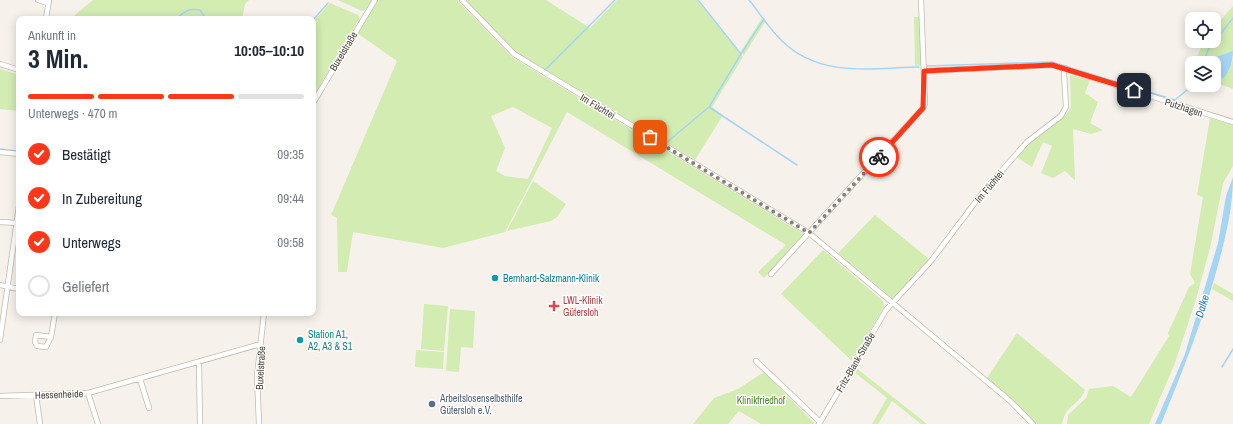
<!DOCTYPE html>
<html lang="de">
<head>
<meta charset="utf-8">
<style>
  body { margin:0; font-family:"Archivo Narrow",sans-serif; background:#f2f2f3; color:#1f2937; height:100vh; display:flex; flex-direction:column; font-size:15px; white-space:nowrap }
  * { box-sizing:border-box; margin:0 }
  p { font-size:13px; color:#747a83 }
  .icon { flex:none; width:22px; height:22px; fill:none; stroke:currentColor; stroke-width:2; stroke-linecap:round; stroke-linejoin:round }
  .map { position:relative; flex:1; overflow:hidden }
  .drawer { position:absolute; left:16px; top:16px; width:300px; height:300px; display:flex; flex-direction:column; background:#fff; border-radius:8px; box-shadow:0 2px 10px #0003 }
  .drawer>* { flex:none }
  .fabs { position:absolute; left:1185px; top:12px; display:grid; gap:8px }
  .fabs a { display:grid; place-items:center; width:36px; height:36px; border-radius:8px; background:#fff; box-shadow:0 2px 10px #0003; font-size:20px }
  .pin { position:absolute; display:grid; place-items:center; width:34px; height:34px; color:#fff; margin:-17px; border-radius:8px; box-shadow:0 2px 6px #0006 }
  .courier { position:absolute; display:grid; place-items:center; width:40px; height:40px; margin:-20px; border:3px solid #ff3719; border-radius:50%; background:#fff; color:#222; box-shadow:0 1px 5px #0007 }
  .headline em { font-style:normal; font-weight:700 }
  .headline div { display:flex; flex-direction:column-reverse }
  .headline { display:flex; align-items:center; justify-content:space-between; height:68px; padding:0 12px }
  h1 { font-size:26px; font-weight:700; line-height:30px }
  .bar { display:grid; grid-template-columns:repeat(4,1fr); gap:6px 4px; align-content:center; height:48px; padding:0 12px }
  .bar i { height:5px; border-radius:3px; background:#e0e1e3 }
  .bar .active { background:#ff3719 }
  .bar p { grid-column:span 4 }
  ol { padding:0 12px; list-style:none }
  li { display:flex; align-items:center; gap:12px; height:44px }
  li p { margin-inline-start:auto }
  li .icon { padding:4px; border-radius:50%; background:#ff3719; color:#fff; stroke-width:4 }
  li:last-child { color:#747a83 }
  li i { width:22px; height:22px; border:2px solid #e0e1e3; border-radius:50% }
  .map>svg:first-child { display:block }
  .green { fill:#d3ecb2; fill-rule:evenodd }
  .water { fill:#a5d5f5 }
  .lines { fill:none; stroke-linecap:round; stroke-linejoin:round }
  .stream { stroke:#a5d5f5; stroke-width:1.5 }
  .minor-casing { stroke:#c2baac; stroke-width:6 }
  .minor { stroke:#fff; stroke-width:4.5 }
  .done { stroke:#878077; stroke-width:4; stroke-dasharray:0 7.2 }
  .route { stroke:#ff3719; stroke-width:5 }
  .culture-dot { fill:#0f9aa8; stroke:#fff; stroke-width:1.5 }
  .health-dot { fill:#e0444e; stroke:#fff; stroke-width:1.5 }
  .service-dot { fill:#5c6f8a; stroke:#fff; stroke-width:1.5 }
  .labels { text-anchor:middle; stroke-width:3; stroke-linejoin:round; paint-order:stroke }
  .street-label { font-size:10px; fill:#4b4338; stroke:#fff }
  .culture-label { font-size:10px; fill:#0d838f; stroke:#fff; text-anchor:start }
  .health-label { font-size:10px; fill:#be3a42; stroke:#fff; text-anchor:start }
  .service-label { font-size:10px; fill:#4e5e75; stroke:#fff; text-anchor:start }
  .park-label { font-size:10px; fill:#4a8126; stroke:#fff }
  .water-label { font-size:11px; font-style:italic; fill:#287cb5; stroke:#fff }
</style>
</head>
<body>
<div class="map">
<svg width="1233" height="424" viewBox="0 0 1233 424">
  <rect width="100%" height="100%" fill="#f6f2eb"/>
  <path class="green" d="M93,0H249L245,4L242,19H193L191,16L187,19H74L75,15Z
    M338,0H372L366,9L362,11Z
    M378,0H457L512,57L802,233L804,236L764,278L758,272L786,245L567,112L505,232L443,248L353,232L347,272H338L337,218L331,215L397,61L357,33ZM513,107L552,128L528,179L505,176L496,171L505,148L491,116Z
    M465,0H546L590,28L617,0H697L743,57L712,107L723,115L695,160L515,52Z
    M330,3L358,15L360,18L313,97V22Z
    M1233,6V51L1213,63H1194L1204,41H1214V28Z
    M914,17H919L921,65L915,66Z
    M762,18L765,22L744,55L741,51Z
    M1233,60V89L1214,82V70L1215,75L1229,71L1230,65Z
    M0,69L19,75V111L0,109Z
    M1070,75L1090,80L1085,93L1098,102L1090,123L1103,130L1091,134L1073,129L1075,180L1065,171L1053,178L1041,173L1052,146L1043,142L1032,167L1016,157L1028,143L1065,116L1071,107Z
    M1210,118L1233,125V166L1223,183L1210,248L1196,299L1175,363L1149,424H1067L1068,415L1086,398L1089,389L1113,386L1131,397L1169,336L1168,333L1189,287L1195,283L1190,274L1203,197L1197,195Z
    M533,181L566,204L557,217L551,221L507,231Z
    M875,215L929,259L893,299L838,253Z
    M823,250L883,301L884,307L852,361L781,294Z
    M1214,283L1233,294V301L1212,289Z
    M424,304L448,306L444,351L421,349Z
    M450,309L475,311L473,348L461,347L459,372L446,371Z
    M1017,333L1085,390C1079,406 1066,403 1062,424H1037L987,378Z
    M416,350L444,352L443,369L415,367Z
    M855,367L927,424H921L892,401L878,424H872L887,398L853,371Z
    M764,372L815,424H761L739,411L728,424H693L714,398L738,389Z"/>
  <path class="water" d="M1233,51C1233,61 1230,70 1224,78H1218L1215,75L1213,62L1216,57Z
    M1233,177C1233,208 1225,240 1217,269C1202,322 1182,373 1161,424H1155L1185,354L1218,243L1226,196Z"/>
  <g class="lines">
    <path class="stream" d="M749,0C760,13 769,29 782,41C820,78 870,68 919,67
      M176,19C184,12 188,8 200,10L206,19
      M313,20L328,3
      M741,54L764,19
      M1203,63L1208,50L1233,18
      M927,66L1052,62L1175,100L1193,85
      M546,69L615,0
      M709,107L797,165
      M666,143L709,107L741,54L698,0
      M0,149L16,151
      M1222,367L1233,349"/>
    <g class="minor-casing">
      <path id="minor" d="M38,0L48,3
        M462,0L514,54L809,233L1009,400L1033,424
        M46,19L49,0
        M0,64L19,70
        M924,71L1052,65L1233,122
        M313,103L375,0
        M0,152L19,154
        M0,222L18,223
        M771,274L923,108L925,104L921,0
        M0,285L19,289
        M51,337L36,335L35,342L37,346L46,347L51,337L55,313
        M0,340L19,206
        M756,361L820,422
        M199,362L200,424
        M140,379L149,408
        M88,393L98,424
        M36,395L40,424
        M0,396L88,393L257,345L260,346
        M259,424L257,376L264,313
        M819,424L886,310L931,261L983,192L1027,142L1061,116L1066,107L1064,73L1065,68"/>
    </g>
    <use href="#minor" class="minor"/>
  </g>
  <g class="lines">
    <path class="done" d="M650,137L809,233L879,157"/>
    <path class="route" d="M879,157L923,108L924,71L1052,65L1134,90"/>
  </g>
  <g class="culture-dot">
    <circle cx="495" cy="278" r="4"/>
    <circle cx="300" cy="340" r="4"/>
  </g>
  <path class="health-dot" d="M552 300h4v4h4v4h-4v4h-4v-4h-4v-4h4z"/>
  <circle class="service-dot" cx="432" cy="404" r="4"/>
  <g class="labels">
    <g class="street-label">
      <text transform="translate(343 51) rotate(-59)" y="4">Buxelstraße</text>
      <text transform="translate(598 106) rotate(31)" y="4">Im Füchtei</text>
      <text transform="translate(1184 107) rotate(18)" y="4">Putzhagen</text>
      <text transform="translate(989 186) rotate(-50)" y="4">Im Füchtei</text>
      <text transform="translate(855 362) rotate(-60)" y="4">Fritz-Blank-Straße</text>
      <text transform="translate(260 368) rotate(-87)" y="4">Buxelstraße</text>
      <text transform="translate(59 394) rotate(-2)" y="4">Hessenheide</text>
    </g>
    <g class="culture-label">
      <text x="503" y="282">Bernhard-Salzmann-Klinik</text>
      <text x="308" y="338">Station A1,<tspan x="308" dy="12">A2, A3 &amp; S1</tspan></text>
    </g>
    <g class="health-label">
      <text x="563" y="304">LWL-Klinik<tspan x="563" dy="12">Gütersloh</tspan></text>
    </g>
    <g class="service-label">
      <text x="440" y="402">Arbeitslosenselbsthilfe<tspan x="440" dy="12">Gütersloh e.V.</tspan></text>
    </g>
    <g class="park-label">
      <text x="761" y="404">Klinikfriedhof</text>
    </g>
    <g class="water-label">
      <text transform="translate(1202 306) rotate(-73)" y="4">Dalke</text>
    </g>
  </g>
</svg>
<div class="fabs">
<a><svg class="icon" aria-label="locate" viewBox="0 0 24 24"><circle cx="12" cy="12" r="6"/><path d="M12 2v4M12 18v4M2 12h4M18 12h4"/></svg></a>
<a><svg class="icon" aria-label="layers" viewBox="0 0 24 24"><path d="M12 4l9 5-9 5-9-5zM3 14l9 5 9-5"/></svg></a>
</div>
<div class="pin" style="left:650px;top:137px;background:#ea580c"><svg class="icon" aria-label="bag" viewBox="0 0 24 24"><path d="M5 8h14l-1 12H6zM9 8a3 3 0 0 1 6 0"/></svg></div>
<div class="pin" style="left:1134px;top:90px;background:#1f2937"><svg class="icon" aria-label="home" viewBox="0 0 24 24"><path d="M3 11l9-7 9 7M6 9v11h12V9"/></svg></div>
<div class="courier" style="left:879px;top:157px"><svg class="icon" aria-label="bike" viewBox="0 0 24 24"><circle cx="6" cy="16" r="4"/><circle cx="18" cy="16" r="4"/><path d="M6 16l4-8h5l3 8M10 8l3 8H6M13 5h3"/></svg></div>
<section class="drawer">
<div class="headline"><div><h1>3 Min.</h1><p>Ankunft in</p></div><em>10:05–10:10</em></div>
<div class="bar"><i class="active"></i><i class="active"></i><i class="active"></i><i></i><p>Unterwegs · 470 m</p></div>
<ol>
<li><svg class="icon" aria-label="check" viewBox="0 0 24 24"><path d="M5 12l5 5 9-10"/></svg>Bestätigt<p>09:35</p></li>
<li><svg class="icon" aria-label="check" viewBox="0 0 24 24"><path d="M5 12l5 5 9-10"/></svg>In Zubereitung<p>09:44</p></li>
<li><svg class="icon" aria-label="check" viewBox="0 0 24 24"><path d="M5 12l5 5 9-10"/></svg>Unterwegs<p>09:58</p></li>
<li><i></i>Geliefert</li>
</ol>
</section>
</div>
</body>
</html>
